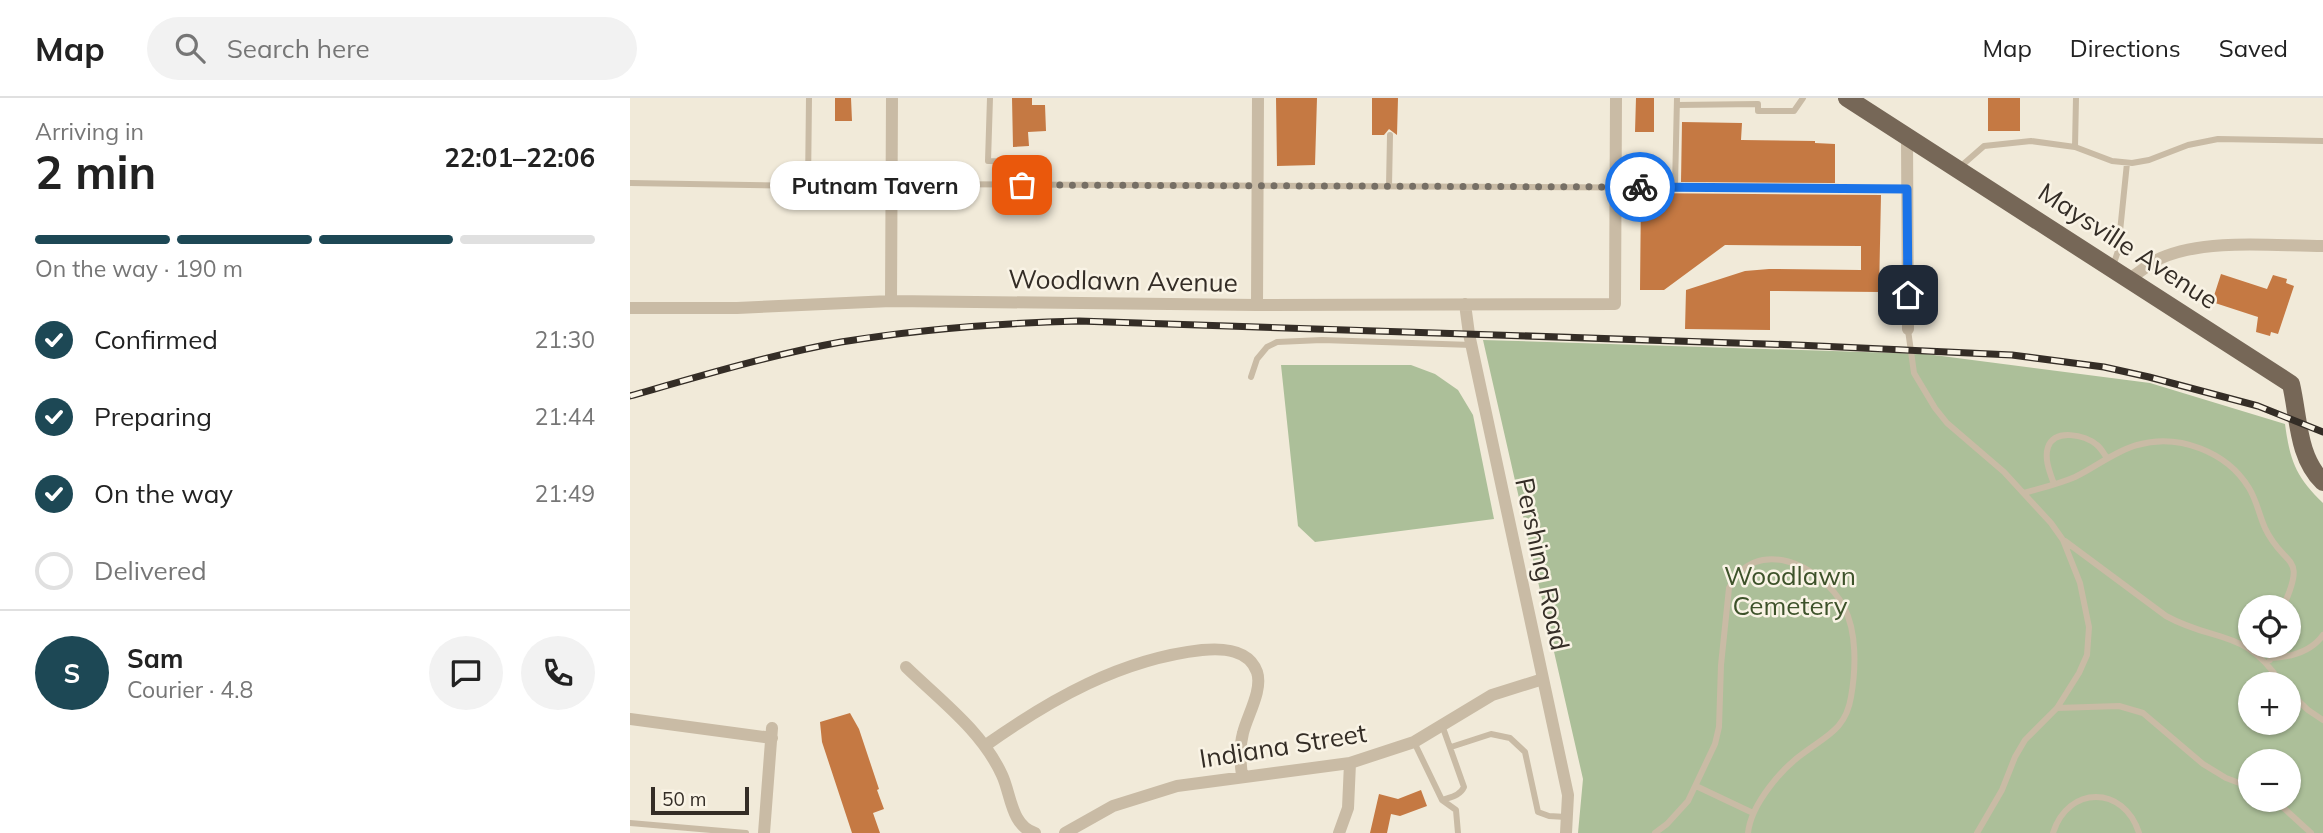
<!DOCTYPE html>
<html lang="en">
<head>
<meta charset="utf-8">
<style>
  body { margin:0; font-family:Mulish,sans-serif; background:#f2f2f2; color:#222; height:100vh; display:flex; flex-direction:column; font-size:26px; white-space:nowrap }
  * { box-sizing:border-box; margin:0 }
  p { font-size:23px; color:#767676 }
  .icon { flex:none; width:38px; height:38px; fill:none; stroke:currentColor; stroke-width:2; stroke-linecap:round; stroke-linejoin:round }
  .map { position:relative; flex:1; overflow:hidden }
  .details { display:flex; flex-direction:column; background:#fff; width:630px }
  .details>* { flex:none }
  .controls { position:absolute; left:1608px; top:497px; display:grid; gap:14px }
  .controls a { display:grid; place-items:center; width:63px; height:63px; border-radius:50%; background:#fff; box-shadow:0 2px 5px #0004; font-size:35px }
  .scale { position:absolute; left:21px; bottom:18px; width:98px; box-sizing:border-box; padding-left:7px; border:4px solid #342d26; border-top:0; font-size:19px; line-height:24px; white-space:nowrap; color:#342d26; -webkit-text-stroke:5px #f9f3e5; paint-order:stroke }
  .pin { position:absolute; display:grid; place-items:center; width:60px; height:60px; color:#fff; margin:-30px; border-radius:14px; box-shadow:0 4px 10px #0006 }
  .courier { position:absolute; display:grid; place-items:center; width:70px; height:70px; margin:-35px; border:5px solid #1a73e8; border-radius:50%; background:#fff; color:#222; box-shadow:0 2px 9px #0007 }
  .bubble { position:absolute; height:49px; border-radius:24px; background:#fff; box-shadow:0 2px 5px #0004; font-size:23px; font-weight:700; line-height:49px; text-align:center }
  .summary em { font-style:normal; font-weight:700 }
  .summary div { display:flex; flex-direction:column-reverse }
  .summary { display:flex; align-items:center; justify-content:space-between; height:119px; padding:0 35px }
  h1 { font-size:46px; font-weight:700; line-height:52px }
  .bar { display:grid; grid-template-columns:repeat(4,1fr); gap:10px 7px; align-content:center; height:84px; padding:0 35px }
  .bar i { height:9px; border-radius:5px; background:#e0e0e0 }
  .bar .current { background:#1d4855 }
  .bar p { grid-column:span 4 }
  .line { display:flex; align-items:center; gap:18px; padding:0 35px; border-top:2px solid #e0e0e0 }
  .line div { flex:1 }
  .round { display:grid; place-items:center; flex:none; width:74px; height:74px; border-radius:37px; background:#f2f2f2 }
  ol { padding:0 35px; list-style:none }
  li { display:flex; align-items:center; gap:21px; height:77px }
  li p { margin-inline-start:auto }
  li .icon { padding:7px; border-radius:50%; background:#1d4855; color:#fff; stroke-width:4 }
  li:last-child { color:#767676 }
  li i { width:38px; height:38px; border:4px solid #e0e0e0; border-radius:50% }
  header { display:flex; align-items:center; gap:42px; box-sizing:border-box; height:98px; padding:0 35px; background:#fff; border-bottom:2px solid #e0e0e0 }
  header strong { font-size:33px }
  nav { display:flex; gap:38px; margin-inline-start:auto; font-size:24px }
  .search { width:490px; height:63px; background:#f2f2f2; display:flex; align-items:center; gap:18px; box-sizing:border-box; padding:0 24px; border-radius:38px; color:#767676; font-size:26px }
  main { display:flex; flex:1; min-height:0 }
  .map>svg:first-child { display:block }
  .green { fill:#acbf99; fill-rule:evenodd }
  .building { fill:#c57943 }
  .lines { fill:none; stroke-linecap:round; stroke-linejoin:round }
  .lane { stroke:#c9bba5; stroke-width:6 }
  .street { stroke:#c9bba5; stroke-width:12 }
  .primary { stroke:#766757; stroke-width:18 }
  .rail-casing { stroke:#342d26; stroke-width:7 }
  .rail { stroke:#f9f3e5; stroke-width:4.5; stroke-dasharray:13; stroke-linecap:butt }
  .done { stroke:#766f65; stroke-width:7; stroke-dasharray:0 12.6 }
  .route { stroke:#1a73e8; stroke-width:9 }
  .labels { text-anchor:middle; stroke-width:5; stroke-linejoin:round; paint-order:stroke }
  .street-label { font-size:26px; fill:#342d26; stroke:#f9f3e5 }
  .park-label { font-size:26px; fill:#3d522a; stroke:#f9f3e5 }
</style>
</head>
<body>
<header>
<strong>Map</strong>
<div class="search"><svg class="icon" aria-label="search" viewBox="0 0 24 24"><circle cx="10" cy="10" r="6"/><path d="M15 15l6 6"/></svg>Search here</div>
<nav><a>Map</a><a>Directions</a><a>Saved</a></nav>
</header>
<main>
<section class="details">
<div class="summary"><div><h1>2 min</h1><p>Arriving in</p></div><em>22:01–22:06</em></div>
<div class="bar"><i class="current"></i><i class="current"></i><i class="current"></i><i></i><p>On the way · 190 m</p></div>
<ol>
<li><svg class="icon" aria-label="check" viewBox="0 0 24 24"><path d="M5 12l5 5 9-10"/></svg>Confirmed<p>21:30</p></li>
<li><svg class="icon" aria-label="check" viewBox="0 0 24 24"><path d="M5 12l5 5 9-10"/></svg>Preparing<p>21:44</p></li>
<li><svg class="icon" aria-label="check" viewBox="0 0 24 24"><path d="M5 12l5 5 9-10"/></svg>On the way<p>21:49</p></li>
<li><i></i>Delivered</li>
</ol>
<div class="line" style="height:126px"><b class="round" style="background:#1d4855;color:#fff">S</b><div><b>Sam</b><p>Courier · 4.8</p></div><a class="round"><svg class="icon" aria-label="chat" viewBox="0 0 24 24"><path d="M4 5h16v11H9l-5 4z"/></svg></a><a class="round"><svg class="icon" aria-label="phone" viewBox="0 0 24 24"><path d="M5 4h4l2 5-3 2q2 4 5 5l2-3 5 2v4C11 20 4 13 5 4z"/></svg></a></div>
</section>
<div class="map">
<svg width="1693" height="735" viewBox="0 0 1693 735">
  <rect width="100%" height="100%" fill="#f1ead9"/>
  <path class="green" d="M853,242L1296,256L1520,285L1655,326C1660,363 1666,379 1693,405V735H948L953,681ZM1620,509H1659V548H1620ZM1620,586H1659V625H1620ZM1620,663H1659V702H1620Z
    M651,267H781L805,276L828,292L843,317L864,421L685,444L668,428Z"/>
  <path class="building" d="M205,0H221L222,23H205Z
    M382,0H402V7H415L416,33L398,34L399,48L383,49Z
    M646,0H687L685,67L647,68Z
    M742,0H768L767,37L759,31L754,37H742Z
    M1006,0H1024V34H1005Z
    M1358,0H1390V33H1358Z
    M1052,24L1112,25L1111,42L1185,43V45L1205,46V85L1051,84Z
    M1011,95L1251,97L1249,194L1140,193V232L1055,231L1056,192L1115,173L1139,171L1231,172V148L1095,147L1034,192H1010Z
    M1591,176L1637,191L1643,177L1657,181L1656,185L1664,188L1648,236L1641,234L1640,238L1626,234L1628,219L1582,204Z
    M220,615L229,631L249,691L247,692L254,711L243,715L250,735H222L192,644L190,624Z
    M791,692L797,708L770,718L761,716L757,735H740L749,696L768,701Z"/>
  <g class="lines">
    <path class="lane" d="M360,0L358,63L409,64
      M1047,7L1128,6V13H1164L1173,0
      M1445,49L1446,0
      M1330,69L1354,48L1401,43L1445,49L1482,63L1502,65L1519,62L1558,47L1588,41L1693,43
      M0,85L178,88L262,86L1277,91
      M178,88L179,0
      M759,88L760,37
      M1045,89L1047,0
      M1483,168L1488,153L1497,65
      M1278,232L1284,275L1305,310L1317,325L1374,374L1421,425L1433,442L1450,485L1459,529L1457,557L1449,575L1427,610L1395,642L1385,659L1372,692L1347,735
      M621,279L627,261L637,249L647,244L692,242L842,247
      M1424,386C1420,375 1414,361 1418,349C1425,330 1455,337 1467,347C1471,350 1474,356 1477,360
      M1394,395C1411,390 1429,386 1445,379C1466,369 1485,353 1507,347C1549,335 1597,354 1619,390C1627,403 1629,417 1635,430C1654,471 1678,454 1653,509
      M1435,443L1536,518C1587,546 1614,529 1652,586
      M1641,560C1661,559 1681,554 1693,537
      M1640,562L1645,553V548
      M1659,594L1678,612L1693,622
      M1427,610L1489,608L1513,615L1573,666L1596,680L1620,689
      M784,644L812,702L826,712L828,735
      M821,649L861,636L880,640L895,654L908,714L919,718L936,719
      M1066,688L1123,715
      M812,702C820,699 830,698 834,689L812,627
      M1645,702L1681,735
      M0,725L116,735
      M1025,735L1037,726L1058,703L1085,646L1089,629L1091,567L1099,490C1125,436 1192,467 1214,509C1227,534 1226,571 1221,599C1216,630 1198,637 1175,654C1152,670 1121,706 1118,735
      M1423,735C1438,687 1494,687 1509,735"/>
    <path class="street" d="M1277,39L1278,231
      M1499,181C1510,174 1520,165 1531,160C1577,140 1644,148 1693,148
      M261,203L262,0
      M835,206L839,236L938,697L936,735
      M627,207L628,0
      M0,210H107L261,203L627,207L985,206L986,0
      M276,569C310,602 352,633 372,677C381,696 381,728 405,735
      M0,621L142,640
      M356,647C421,601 491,561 572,552C593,550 619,551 627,574C633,592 617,618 613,635C609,650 610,663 612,677
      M134,735L142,630
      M435,735L483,708L547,688L720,665L784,644L862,597L913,581
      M709,735L718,710L720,665"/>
    <path class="primary" d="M1217,0L1661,286C1669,320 1667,358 1693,384"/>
    <g class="rail-casing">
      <path id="rail" d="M0,298C70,278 140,257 211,244C290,231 369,225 449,223L1167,247L1382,257L1474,269L1519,279L1628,308L1693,334"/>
    </g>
    <use href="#rail" class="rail"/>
  </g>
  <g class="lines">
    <path class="done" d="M392,87L1010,89"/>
    <path class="route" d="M1010,89L1277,91L1278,197"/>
  </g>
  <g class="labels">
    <g class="street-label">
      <text transform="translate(1498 148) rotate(33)" y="9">Maysville Avenue</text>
      <text transform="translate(493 183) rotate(1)" y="9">Woodlawn Avenue</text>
      <text transform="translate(912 466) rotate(78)" y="9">Pershing Road</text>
      <text transform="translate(653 648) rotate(-9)" y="9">Indiana Street</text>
    </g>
    <g class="park-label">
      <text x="1160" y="487">Woodlawn<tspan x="1160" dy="30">Cemetery</tspan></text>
    </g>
  </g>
</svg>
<div class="controls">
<a><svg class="icon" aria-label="locate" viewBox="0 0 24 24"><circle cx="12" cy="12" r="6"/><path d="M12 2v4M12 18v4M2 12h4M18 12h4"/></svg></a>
<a>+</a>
<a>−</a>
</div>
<div class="scale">50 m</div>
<div class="pin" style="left:392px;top:87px;background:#ea580c"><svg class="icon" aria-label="bag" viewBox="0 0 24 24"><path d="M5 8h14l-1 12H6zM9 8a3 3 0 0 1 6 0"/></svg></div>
<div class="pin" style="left:1278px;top:197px;background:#1f2937"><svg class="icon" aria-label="home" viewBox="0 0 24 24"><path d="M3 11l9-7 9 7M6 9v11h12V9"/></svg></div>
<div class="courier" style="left:1010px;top:89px"><svg class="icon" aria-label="bike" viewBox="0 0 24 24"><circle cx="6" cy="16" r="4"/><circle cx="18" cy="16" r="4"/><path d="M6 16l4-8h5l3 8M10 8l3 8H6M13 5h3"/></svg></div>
<div class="bubble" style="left:140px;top:63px;width:210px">Putnam Tavern</div>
</div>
</main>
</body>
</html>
